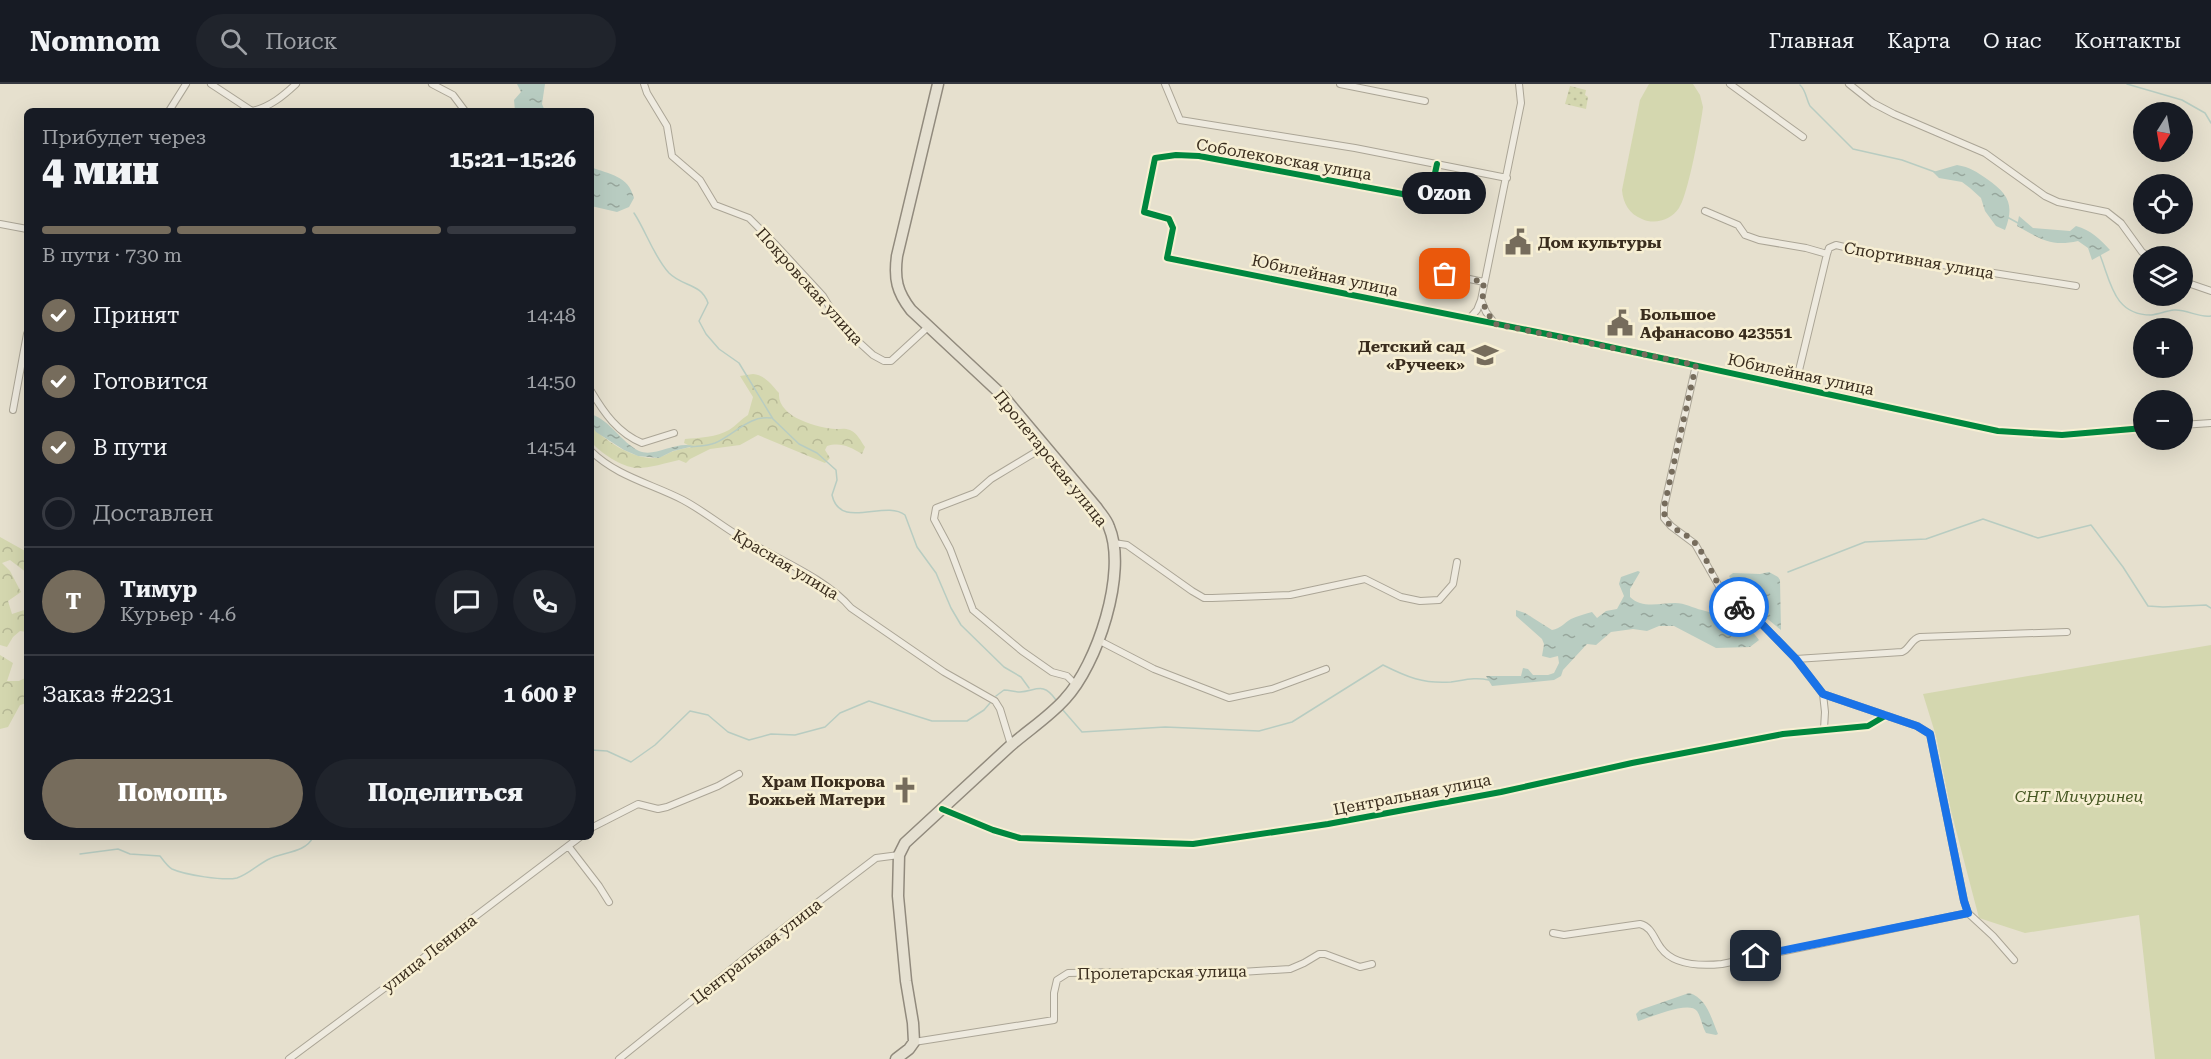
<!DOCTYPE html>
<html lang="ru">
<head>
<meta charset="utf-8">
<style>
  body { margin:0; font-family:"Roboto Serif",serif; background:#20242c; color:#f1f3f6; height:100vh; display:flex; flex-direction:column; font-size:22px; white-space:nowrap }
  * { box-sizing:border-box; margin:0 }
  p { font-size:20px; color:#9ea1a6 }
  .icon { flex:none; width:33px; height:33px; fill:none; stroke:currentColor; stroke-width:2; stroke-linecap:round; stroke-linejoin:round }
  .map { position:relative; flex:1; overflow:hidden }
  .side { position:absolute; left:24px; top:24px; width:570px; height:732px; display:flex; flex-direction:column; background:#171b24; border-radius:9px; box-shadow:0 6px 24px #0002 }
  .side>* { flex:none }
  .needle { width:39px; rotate:191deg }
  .fabs { position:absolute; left:2133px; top:18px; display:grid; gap:12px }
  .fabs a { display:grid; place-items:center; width:60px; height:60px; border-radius:50%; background:#171b24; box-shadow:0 6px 24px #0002; font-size:30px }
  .pin { position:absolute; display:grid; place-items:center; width:51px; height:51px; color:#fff; margin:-26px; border-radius:12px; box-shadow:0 3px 9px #0006 }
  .courier { position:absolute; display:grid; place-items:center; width:60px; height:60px; margin:-30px; border:4px solid #1a73e8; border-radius:50%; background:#fff; color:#222; box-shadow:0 2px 8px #0007 }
  .bubble { position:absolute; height:42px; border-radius:21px; background:#171b24; box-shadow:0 6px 24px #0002; font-size:20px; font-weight:800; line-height:42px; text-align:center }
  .headline em { font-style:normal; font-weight:800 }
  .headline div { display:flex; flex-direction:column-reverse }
  .headline { display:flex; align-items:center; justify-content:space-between; height:102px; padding:0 18px }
  h1 { font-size:39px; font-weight:800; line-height:45px }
  .bar { display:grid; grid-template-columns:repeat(4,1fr); gap:9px 6px; align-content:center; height:72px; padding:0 18px }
  .bar i { height:8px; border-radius:4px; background:#363941 }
  .bar .on { background:#766c5c }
  .bar p { grid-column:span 4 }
  .line { display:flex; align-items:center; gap:15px; padding:0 18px; border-top:2px solid #363941 }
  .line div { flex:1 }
  .round { display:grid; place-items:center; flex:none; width:63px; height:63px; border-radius:32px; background:#20242c }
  ol { padding:0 18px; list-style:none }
  li { display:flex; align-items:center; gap:18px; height:66px }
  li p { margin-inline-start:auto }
  li .icon { padding:6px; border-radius:50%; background:#766c5c; color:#fff; stroke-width:4 }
  li:last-child { color:#9ea1a6 }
  li i { width:33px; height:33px; border:3px solid #363941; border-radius:50% }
  .primary-button { display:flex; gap:12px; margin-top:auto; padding:12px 18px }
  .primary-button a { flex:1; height:69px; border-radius:36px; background:#766c5c; color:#fff; font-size:24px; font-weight:800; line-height:69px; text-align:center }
  .primary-button a+a { background:#20242c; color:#f1f3f6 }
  header { display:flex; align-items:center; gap:36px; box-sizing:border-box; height:84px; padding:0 30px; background:#171b24; border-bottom:2px solid #363941 }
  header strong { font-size:28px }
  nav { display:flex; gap:33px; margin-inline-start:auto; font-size:21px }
  .search { width:420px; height:54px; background:#20242c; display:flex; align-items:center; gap:15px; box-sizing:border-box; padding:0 21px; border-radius:33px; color:#9ea1a6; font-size:22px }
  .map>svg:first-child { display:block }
  .grass { fill:url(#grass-dots) }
  .forest { fill:url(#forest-crowns) }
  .garden { fill:#d4d7af }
  .water { fill:url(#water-ripples) }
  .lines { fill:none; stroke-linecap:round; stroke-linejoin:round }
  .stream { stroke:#b8ccc1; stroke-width:1.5 }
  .minor-casing { stroke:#aba596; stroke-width:8 }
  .primary-casing { stroke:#918a7d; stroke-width:13 }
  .minor { stroke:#eeeadf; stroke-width:6 }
  .primary { stroke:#e5e0d1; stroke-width:10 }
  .cycleway-casing { stroke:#f7efd3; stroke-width:10 }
  .cycleway { stroke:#00873e; stroke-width:6 }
  .done { stroke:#766c5c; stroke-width:6; stroke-dasharray:0 10.8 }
  .route { stroke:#1a73e8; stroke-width:8 }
  .labels { text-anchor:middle; stroke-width:5; stroke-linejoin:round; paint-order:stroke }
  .street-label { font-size:16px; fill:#3a2d1e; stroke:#f7efd3 }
  .poi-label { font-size:16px; font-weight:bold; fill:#3a2d1e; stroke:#f7efd3; text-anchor:start }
  .park-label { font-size:16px; font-style:italic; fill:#475823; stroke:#f7efd3 }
</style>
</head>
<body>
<header>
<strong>Nomnom</strong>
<div class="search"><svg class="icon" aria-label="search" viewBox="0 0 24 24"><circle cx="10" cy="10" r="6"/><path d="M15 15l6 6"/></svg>Поиск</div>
<nav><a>Главная</a><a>Карта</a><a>О нас</a><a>Контакты</a></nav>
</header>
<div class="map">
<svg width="2211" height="975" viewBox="0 0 2211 975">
  <defs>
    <pattern id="grass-dots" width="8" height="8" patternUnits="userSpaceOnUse" patternTransform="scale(1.5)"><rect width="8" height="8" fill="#d4d7af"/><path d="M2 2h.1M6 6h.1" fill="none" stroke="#b7b996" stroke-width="1.8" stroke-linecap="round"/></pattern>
    <pattern id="forest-crowns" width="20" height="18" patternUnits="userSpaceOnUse" patternTransform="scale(1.5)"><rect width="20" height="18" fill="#d4d7af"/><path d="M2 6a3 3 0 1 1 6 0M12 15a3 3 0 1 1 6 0" fill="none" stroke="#b7b996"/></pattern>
    <pattern id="water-ripples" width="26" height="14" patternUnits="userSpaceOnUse" patternTransform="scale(1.5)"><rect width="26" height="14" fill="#b8ccc1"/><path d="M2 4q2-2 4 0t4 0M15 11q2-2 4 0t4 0" fill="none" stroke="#97a69c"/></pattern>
  </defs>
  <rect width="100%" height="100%" fill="#e6e0ce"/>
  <path class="grass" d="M1570,2L1586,6L1585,11L1588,13L1586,25L1565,20Z"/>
  <path class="forest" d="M753,290C765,291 771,300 779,309C777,333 818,344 836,345C841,345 845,344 850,346C858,350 860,356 865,363L862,370C850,363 841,358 827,362L825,366L830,374L825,379L758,351L740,361L710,365L690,375L686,379L679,376C666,379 650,384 637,384C621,383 601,369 591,358V340C603,357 635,376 656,374C663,373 668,369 674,367C680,365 686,364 692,363L684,359L685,355C699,354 717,353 729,346C736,342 741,335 748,331L753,313L740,292Z
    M0,453L27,468V489L10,476L2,479L10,487L21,508L8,517L12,530L27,525V548L20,547L13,553L7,563L0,561Z
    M0,571L13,579L7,597H19L27,593V619L20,621L8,643L0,645Z"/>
  <path class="garden" d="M1649,0H1693L1700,11L1703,23C1701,40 1688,112 1679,124C1671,136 1655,141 1642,135C1629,130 1623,119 1622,106L1640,16Z
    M2211,561V975H2155L2139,831L2025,849L1979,834L1951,727L1936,652L1923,610Z"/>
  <path class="water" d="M517,0H545L542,20L545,27H515L514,16L521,8Z
    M1957,81C1970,83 1977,88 1987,95C2008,110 2015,120 2005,146L1996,142L1985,127L1981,114L1970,104L1962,98L1939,94L1933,88Z
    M591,83C610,91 628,91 634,114L629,123L617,128L591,122Z
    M2019,132L2033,144L2070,147L2076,142C2091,146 2100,155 2110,166L2092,176L2088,164L2078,157C2051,163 2041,155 2017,142Z
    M591,330C611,337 621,358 639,367C655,374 674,357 694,362L673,367L659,374L638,372L624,366L596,348L591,340Z
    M1638,487L1640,488L1630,505V513C1642,525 1660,519 1675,519C1685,519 1693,524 1702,526C1725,533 1745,535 1759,556L1750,563L1716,564L1674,542H1659L1647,547L1633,545L1611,548L1596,561L1587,560L1563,586L1561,592L1554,596L1492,602L1486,592H1521L1523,584L1528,585L1533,591H1548L1554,589L1559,579L1558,572L1550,574L1542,572L1544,560L1542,555L1516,532V526L1525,529L1552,546C1561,544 1563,540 1571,535C1577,532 1585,530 1592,528L1597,534L1606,527L1617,525L1624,512L1619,500L1621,493Z
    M1769,488L1778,493L1780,496L1781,546L1764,532L1760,524L1752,517L1740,510L1729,492L1733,489L1760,490Z
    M1689,909C1707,914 1711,934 1718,950L1716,951L1706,949C1702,942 1701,933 1697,927C1689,916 1649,934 1638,937L1636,930L1640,926Z"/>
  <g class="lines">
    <path class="stream" d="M2127,0L2182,16L2205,29L2211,39
      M1800,1C1806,6 1806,15 1810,22L1853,65L1902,76L1935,88
      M634,129C646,147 654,173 669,189C683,203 701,199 708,219L699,237L706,250L719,265L739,279L773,335L799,360L817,369L836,386L837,396L832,411C840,447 885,415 905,431L917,463L936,489L951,524L961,541L1004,583L1021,593L1029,604
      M2007,133L2018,139
      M2100,171C2111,199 2114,231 2151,231C2159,230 2166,227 2174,226C2187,225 2198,234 2211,232
      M691,363C698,362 707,362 715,359C734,351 749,331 771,334
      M1788,488L1865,458L1926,455L1983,435L2038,454L2091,441L2123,483L2148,522L2163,523L2206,521L2211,524
      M1751,525L1756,518
      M1742,538L1745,533
      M996,612L1004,606C1010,606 1014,608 1020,608C1036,607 1043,597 1056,616
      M1062,625L1082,648L1165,643L1259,647L1292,638L1383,581C1407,593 1423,600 1451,598C1465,596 1475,593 1489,596
      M591,666L607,667L631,678L655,661L690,627L708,631L728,648L749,656L771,650L795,651L825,643L840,629L869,617L932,637H967L984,626L990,619
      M80,770L118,765L130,770L160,772C163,776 168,783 172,785C185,791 224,797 237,794C249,790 257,781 269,775C282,768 306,769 313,753"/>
    <g class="minor-casing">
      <path id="minor" d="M211,0L252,27C270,23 283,12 296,0
        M432,0L453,11L465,27
        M644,0L647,9L667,42L672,72L700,96L715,121L749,134L775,160L823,212L840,240L851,251L873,271L884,277H891L929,242
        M1165,0L1180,36L1355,64L1507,94
        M1340,0L1425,17
        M1730,0L1803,53
        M1849,0L1873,19L1894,30L1985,69L2045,112L2058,118L2107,128L2121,139L2142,168L2148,172
        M169,27L186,0
        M1437,80L1430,112L1424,114L1199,72L1176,71L1155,74L1144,128L1169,135L1173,144L1167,174L1587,258L1998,347L2062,351L2144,344
        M1705,127L1738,141L1745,151L1759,156L1806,164L1827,170
        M0,140L27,145
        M1445,190L1484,198
        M2182,197L2211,207
        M1469,235L1477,226L1481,216
        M1495,240L1486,228L1481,216L1521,19L1519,0
        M1696,281L1664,423V434L1671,442L1695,460L1724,511L1755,533L1796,575L1823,610
        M1795,303L1827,170L1829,164L1836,161L1873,170L2076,202
        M591,307C604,329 618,349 642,359L674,349
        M13,326L27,250
        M2182,341L2211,339
        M1044,363L991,395L975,409L936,424L934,435L950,465L973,526L1022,567L1052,588L1067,592L1076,601
        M591,367C616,392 652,400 683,416C702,426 719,440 737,451C772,473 825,493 851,524L944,588L995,617L1000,625L1011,661
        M1114,459L1127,461L1192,507L1204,514H1212L1290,511L1365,495L1401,513L1420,517L1439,516L1453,500L1457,478
        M1098,556L1154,585L1229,614L1272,605L1326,585
        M1796,575L1902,568C1910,565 1911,555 1920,553L2067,548
        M1823,610L1917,642L1930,650L1964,817L1968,829L1993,852L2014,876
        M1823,610L1825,628L1824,645
        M942,725L993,746L1020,754L1193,760L1328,740L1501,708L1632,679L1783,650L1868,642L1885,632
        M591,744L638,720L658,725L667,723L718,702L739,690
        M569,763L599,802L609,818
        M1553,849L1564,851L1640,840C1652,843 1654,855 1661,864C1674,882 1702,882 1722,880L1968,829
        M914,958L1054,936V909L1057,896L1068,889L1115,888H1241L1290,885L1304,879L1319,870H1325L1360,883L1372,880
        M289,975L402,891L460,844L580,753
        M619,975L750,870L876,774L899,771"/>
    </g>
    <g class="primary-casing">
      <path id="primary" d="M896,975L909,965L914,958L913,939L906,897L898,812L899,771L905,759C940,727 974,695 1009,663C1027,647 1049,633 1065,615C1097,581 1128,488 1109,443C1107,436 1101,430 1097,424L1003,312L911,226C897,208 894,195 897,172L938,0"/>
    </g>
    <use href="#minor" class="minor"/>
    <use href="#primary" class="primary"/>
    <g class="cycleway-casing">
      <path id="cycleway" d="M1437,80L1430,112L1424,114L1199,72L1176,71L1155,74L1144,128L1169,135L1173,144L1167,174L1587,258L1998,347L2062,351L2144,344
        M942,725L993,746L1020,754L1193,760L1328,740L1501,708L1632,679L1783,650L1868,642L1885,632"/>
    </g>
    <use href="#cycleway" class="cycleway"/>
  </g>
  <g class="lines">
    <path class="done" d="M1445,190L1484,198C1481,218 1483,223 1495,240L1696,281L1664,423C1663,447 1682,444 1695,459C1713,481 1714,506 1739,523"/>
    <path class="route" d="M1739,523L1755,533L1796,575L1823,610L1917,642L1930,650L1964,817L1968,829L1756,872"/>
  </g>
  <defs>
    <g id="civic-bare" transform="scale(2.07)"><path d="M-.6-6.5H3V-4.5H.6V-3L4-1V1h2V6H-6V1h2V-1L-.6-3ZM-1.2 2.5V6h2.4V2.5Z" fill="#766c5c" stroke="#f7efd3" stroke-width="2.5" paint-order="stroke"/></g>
    <g id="school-bare" transform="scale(2.07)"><path d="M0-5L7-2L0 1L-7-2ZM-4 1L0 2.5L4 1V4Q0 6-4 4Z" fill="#766c5c" stroke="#f7efd3" stroke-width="2.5" paint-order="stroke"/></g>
    <g id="church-bare" transform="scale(2.07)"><path d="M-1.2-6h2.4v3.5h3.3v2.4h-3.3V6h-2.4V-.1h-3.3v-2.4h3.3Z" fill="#766c5c" stroke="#f7efd3" stroke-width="2.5" paint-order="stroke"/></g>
  </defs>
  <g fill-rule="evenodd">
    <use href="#civic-bare" x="1518" y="158"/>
    <use href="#civic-bare" x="1620" y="239"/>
    <use href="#school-bare" x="1485" y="271"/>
    <use href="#church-bare" x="905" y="706"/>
  </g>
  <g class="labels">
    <g class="street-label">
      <text transform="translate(1284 75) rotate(10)" y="6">Соболековская улица</text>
      <text transform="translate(1919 176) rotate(10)" y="6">Спортивная улица</text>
      <text transform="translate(1325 191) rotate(12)" y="6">Юбилейная улица</text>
      <text transform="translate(810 202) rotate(48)" y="6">Покровская улица</text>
      <text transform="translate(1801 290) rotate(12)" y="6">Юбилейная улица</text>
      <text transform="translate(1051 374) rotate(51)" y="6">Пролетарская улица</text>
      <text transform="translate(786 480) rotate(31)" y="6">Красная улица</text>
      <text transform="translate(1412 710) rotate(-11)" y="6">Центральная улица</text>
      <text transform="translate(756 867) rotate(-38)" y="6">Центральная улица</text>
      <text transform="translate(429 869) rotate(-38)" y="6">улица Ленина</text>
      <text transform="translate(1162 888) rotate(-1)" y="6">Пролетарская улица</text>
    </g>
    <g class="poi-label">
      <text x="1538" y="164">Дом культуры</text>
      <text x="1640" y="236">Большое<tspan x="1640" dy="18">Афанасово 423551</tspan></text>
      <text x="1465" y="268" text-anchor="end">Детский сад<tspan x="1465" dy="18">«Ручеек»</tspan></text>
      <text x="885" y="703" text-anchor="end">Храм Покрова<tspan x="885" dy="18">Божьей Матери</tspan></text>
    </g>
    <g class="park-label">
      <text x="2079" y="718">СНТ Мичуринец</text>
    </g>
  </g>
</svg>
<div class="fabs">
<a><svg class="needle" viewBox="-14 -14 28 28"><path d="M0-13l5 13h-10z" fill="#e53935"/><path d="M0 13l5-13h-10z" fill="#9ea1a6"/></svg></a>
<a><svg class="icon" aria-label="locate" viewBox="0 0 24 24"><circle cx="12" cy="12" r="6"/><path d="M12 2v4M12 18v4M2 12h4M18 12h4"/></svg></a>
<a><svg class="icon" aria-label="layers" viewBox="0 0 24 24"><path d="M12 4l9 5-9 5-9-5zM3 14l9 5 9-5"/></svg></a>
<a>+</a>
<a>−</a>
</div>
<div class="pin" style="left:1445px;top:190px;background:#ea580c"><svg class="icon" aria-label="bag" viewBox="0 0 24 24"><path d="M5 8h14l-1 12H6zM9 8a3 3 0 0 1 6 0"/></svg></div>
<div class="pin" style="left:1756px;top:872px;background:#1f2937"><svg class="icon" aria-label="home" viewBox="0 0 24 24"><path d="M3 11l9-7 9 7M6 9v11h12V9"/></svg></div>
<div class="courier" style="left:1739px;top:523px"><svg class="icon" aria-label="bike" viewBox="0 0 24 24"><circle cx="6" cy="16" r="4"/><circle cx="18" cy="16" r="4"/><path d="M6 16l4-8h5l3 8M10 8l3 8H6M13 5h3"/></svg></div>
<div class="bubble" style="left:1402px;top:88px;width:84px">Ozon</div>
<section class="side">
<div class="headline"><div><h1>4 мин</h1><p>Прибудет через</p></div><em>15:21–15:26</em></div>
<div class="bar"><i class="on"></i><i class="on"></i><i class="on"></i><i></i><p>В пути · 730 m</p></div>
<ol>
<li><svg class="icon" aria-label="check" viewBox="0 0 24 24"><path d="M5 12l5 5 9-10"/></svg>Принят<p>14:48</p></li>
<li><svg class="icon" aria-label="check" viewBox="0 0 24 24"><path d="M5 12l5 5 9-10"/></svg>Готовится<p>14:50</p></li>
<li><svg class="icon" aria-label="check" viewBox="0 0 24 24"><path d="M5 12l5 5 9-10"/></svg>В пути<p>14:54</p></li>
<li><i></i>Доставлен</li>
</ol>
<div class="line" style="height:108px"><b class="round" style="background:#766c5c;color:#fff">Т</b><div><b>Тимур</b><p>Курьер · 4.6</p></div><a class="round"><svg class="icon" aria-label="chat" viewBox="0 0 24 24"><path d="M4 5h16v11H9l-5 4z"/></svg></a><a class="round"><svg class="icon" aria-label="phone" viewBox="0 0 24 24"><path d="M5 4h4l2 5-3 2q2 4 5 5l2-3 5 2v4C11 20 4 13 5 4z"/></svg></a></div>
<div class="line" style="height:78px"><div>Заказ #2231</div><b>1 600 ₽</b></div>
<div class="primary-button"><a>Помощь</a><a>Поделиться</a></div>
</section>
</div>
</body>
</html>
